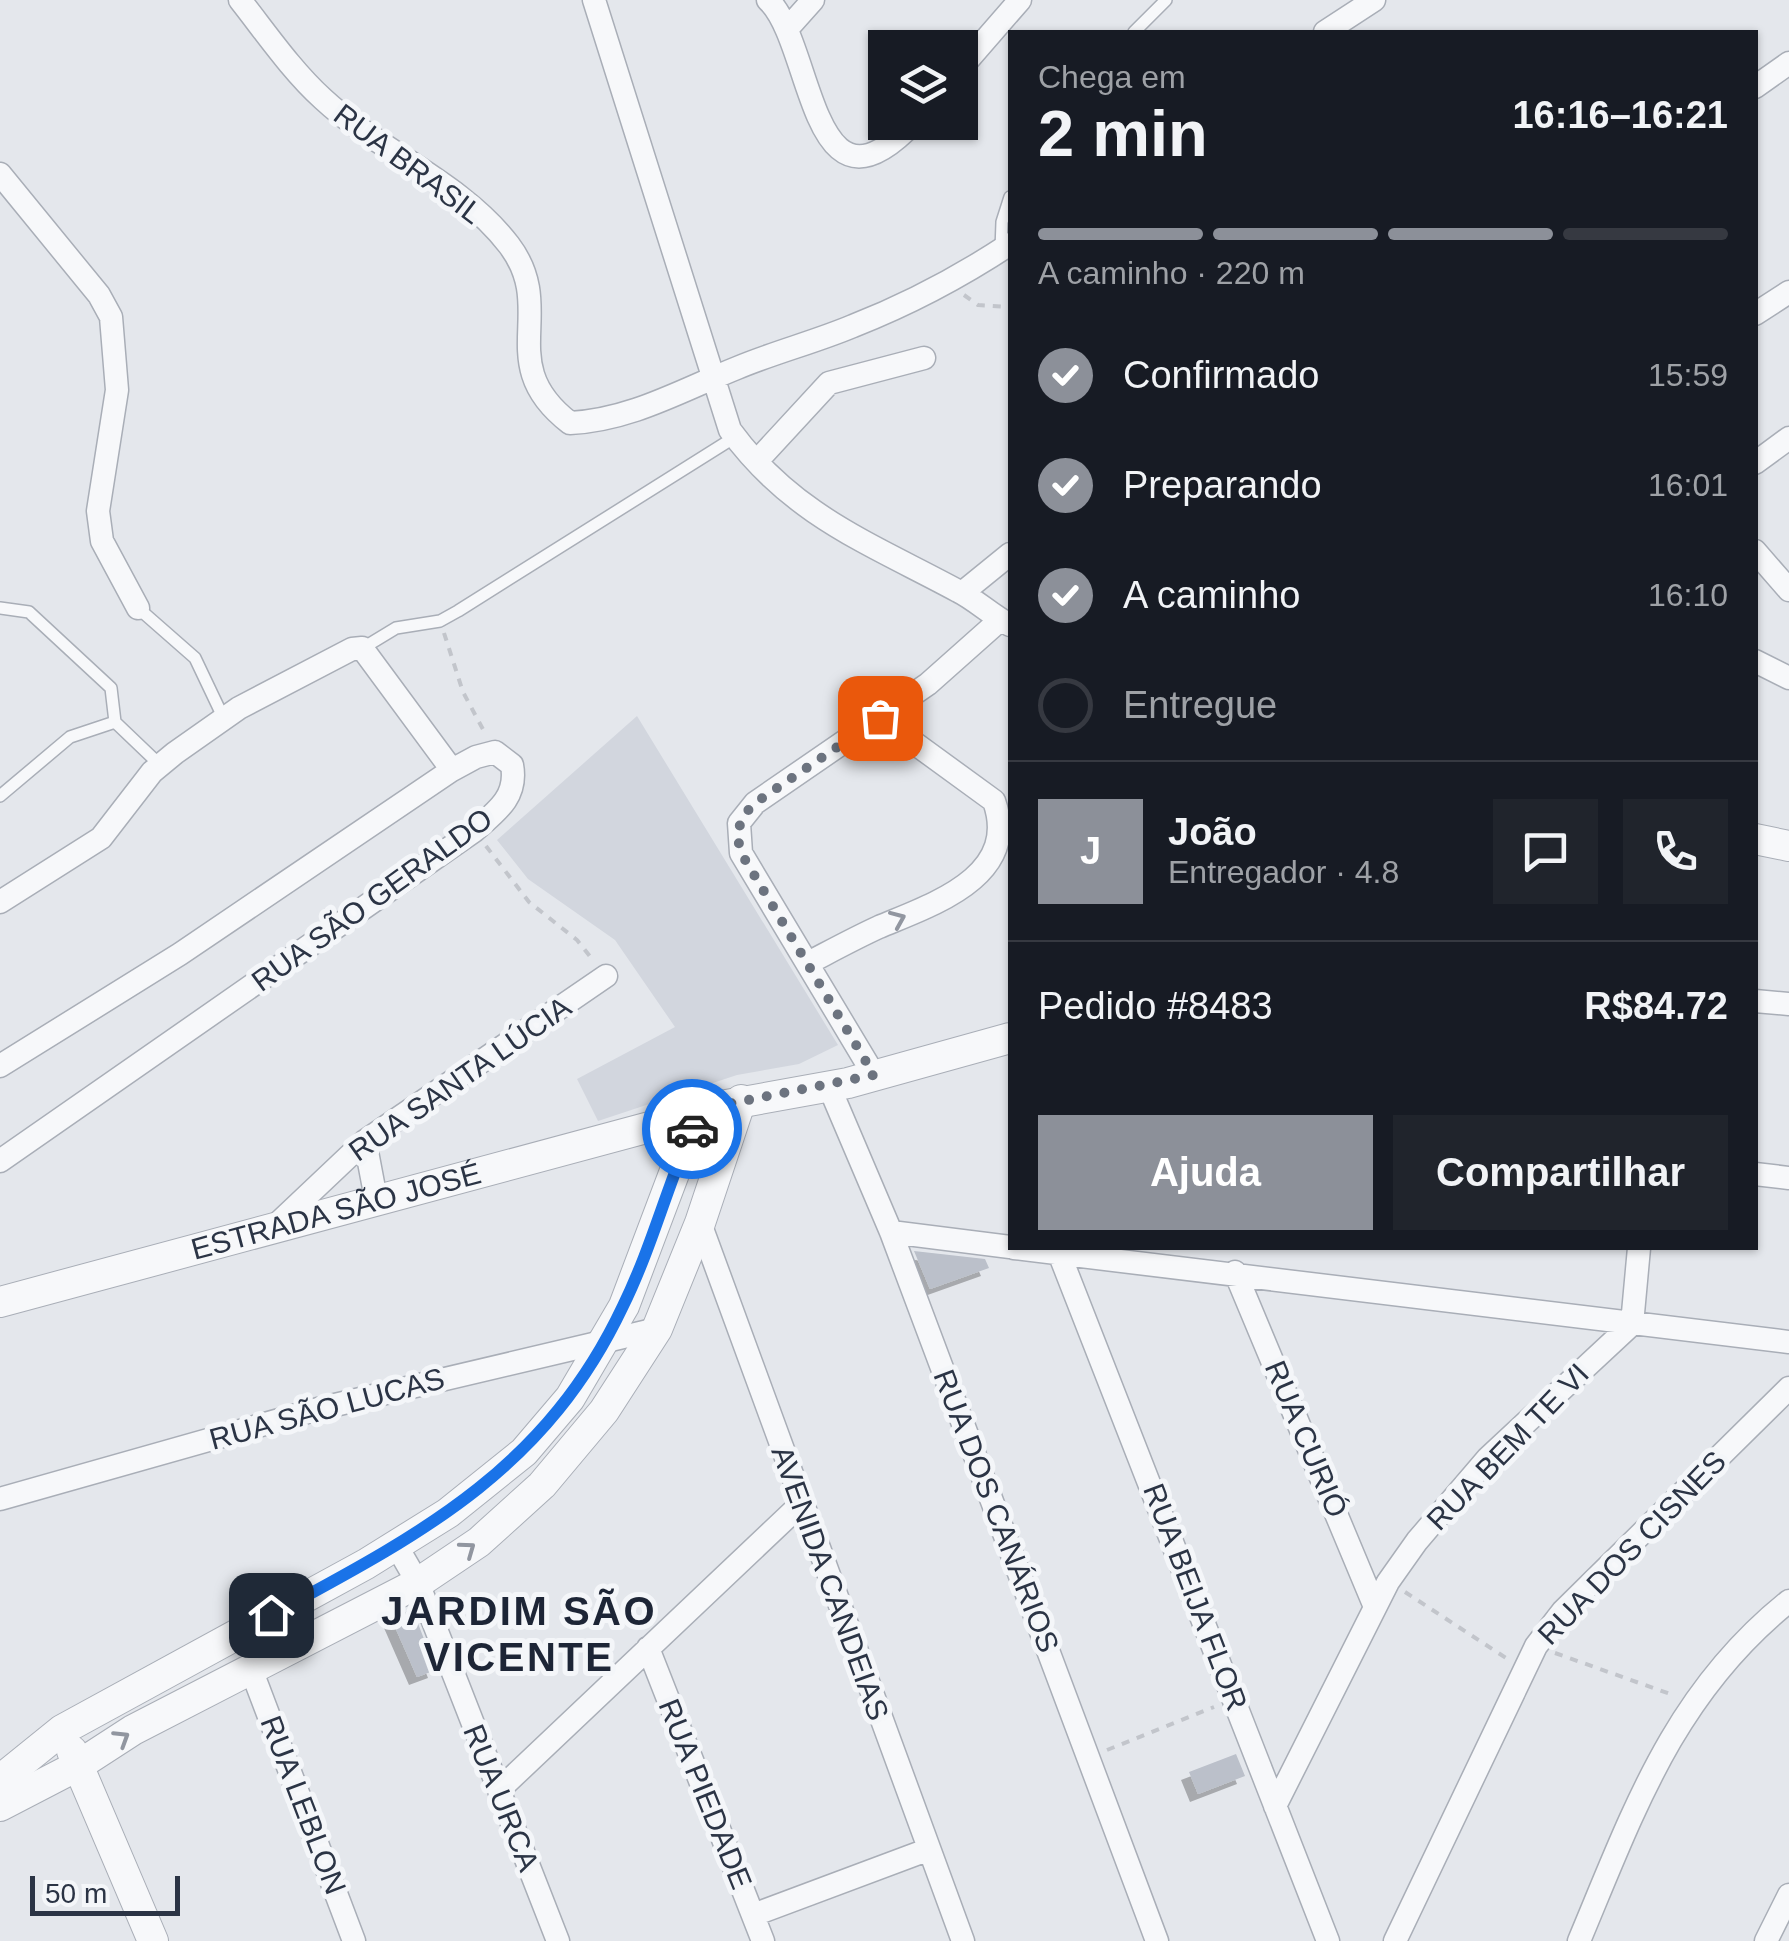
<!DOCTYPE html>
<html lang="pt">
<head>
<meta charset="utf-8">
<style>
  body { margin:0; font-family:Helvetica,sans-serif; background:#20242c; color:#f1f3f6; height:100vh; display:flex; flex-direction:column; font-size:38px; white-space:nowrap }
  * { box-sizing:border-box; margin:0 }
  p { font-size:32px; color:#9ea1a6 }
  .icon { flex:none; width:55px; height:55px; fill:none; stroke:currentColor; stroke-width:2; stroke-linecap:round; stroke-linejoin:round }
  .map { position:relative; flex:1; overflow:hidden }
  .sheet { position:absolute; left:1008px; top:30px; width:750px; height:1220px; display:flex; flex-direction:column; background:#171b24; border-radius:0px; box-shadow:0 2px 8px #0004 }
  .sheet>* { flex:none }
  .fabs { position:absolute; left:868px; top:30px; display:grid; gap:20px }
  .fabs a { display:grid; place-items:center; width:110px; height:110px; border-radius:0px; background:#171b24; box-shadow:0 2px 8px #0004; font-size:50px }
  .scale { position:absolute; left:30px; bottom:25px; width:150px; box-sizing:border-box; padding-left:10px; border:5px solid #2b3445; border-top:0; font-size:28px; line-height:35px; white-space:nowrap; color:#2b3445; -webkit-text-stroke:8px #f4f6f9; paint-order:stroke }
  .pin { position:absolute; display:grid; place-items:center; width:85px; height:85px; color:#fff; margin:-42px; border-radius:20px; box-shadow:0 5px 15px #0006 }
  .courier { position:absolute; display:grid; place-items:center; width:100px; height:100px; margin:-50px; border:8px solid #1a73e8; border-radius:50%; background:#fff; color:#222; box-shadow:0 2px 12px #0007 }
  .headline em { font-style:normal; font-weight:600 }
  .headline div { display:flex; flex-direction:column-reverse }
  .headline { display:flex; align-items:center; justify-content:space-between; height:170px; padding:0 30px }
  h1 { font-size:65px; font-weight:600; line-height:75px }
  .bar { display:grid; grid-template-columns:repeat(4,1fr); gap:15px 10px; align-content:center; height:120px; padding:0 30px }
  .bar i { height:12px; border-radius:8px; background:#363941 }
  .bar .selected { background:#8c9099 }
  .bar p { grid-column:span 4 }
  .line { display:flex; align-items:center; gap:25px; padding:0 30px; border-top:2px solid #363941 }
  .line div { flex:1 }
  .round { display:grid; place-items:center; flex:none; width:105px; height:105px; border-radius:0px; background:#20242c }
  ol { padding:0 30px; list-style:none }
  li { display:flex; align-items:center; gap:30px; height:110px }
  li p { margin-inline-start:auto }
  li .icon { padding:10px; border-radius:50%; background:#8c9099; color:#fff; stroke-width:4 }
  li:last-child { color:#9ea1a6 }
  li i { width:55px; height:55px; border:5px solid #363941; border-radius:50% }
  .action { display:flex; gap:20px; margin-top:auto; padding:20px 30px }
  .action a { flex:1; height:115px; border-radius:0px; background:#8c9099; color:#fff; font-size:40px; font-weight:600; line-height:115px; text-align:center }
  .action a+a { background:#20242c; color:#f1f3f6 }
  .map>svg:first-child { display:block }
  .built { fill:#d2d6de }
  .building { fill:#bbc0ca; filter:url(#shadow) }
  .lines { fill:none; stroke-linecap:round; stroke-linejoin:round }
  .service-casing { stroke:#a9aeb7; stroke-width:14 }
  .minor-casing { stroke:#a9aeb7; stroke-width:25 }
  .tertiary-casing { stroke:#a9aeb7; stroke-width:32 }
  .path { stroke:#c2c5cb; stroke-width:4; stroke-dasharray:8 8; stroke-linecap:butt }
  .service { stroke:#f7f8fa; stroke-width:11 }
  .minor { stroke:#f7f8fa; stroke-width:22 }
  .tertiary { stroke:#f7f8fa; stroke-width:30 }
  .oneway { stroke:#9196a0 }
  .done { stroke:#6c737f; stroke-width:10; stroke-dasharray:0 18 }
  .route { stroke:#1a73e8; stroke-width:12 }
  .labels { text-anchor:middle; stroke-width:10; stroke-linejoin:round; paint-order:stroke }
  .street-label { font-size:30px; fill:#2b3445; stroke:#f4f6f9 }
  .district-label { font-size:40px; font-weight:bold; letter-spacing:2.5px; fill:#1d2536; stroke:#f4f6f9 }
</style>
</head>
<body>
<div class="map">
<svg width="1789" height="1941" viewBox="0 0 1789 1941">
  <defs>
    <filter id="shadow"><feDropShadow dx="-8" dy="8" stdDeviation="0" flood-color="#0004"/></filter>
  </defs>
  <rect width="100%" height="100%" fill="#e4e7ec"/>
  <path class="built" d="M637,716L838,1045L799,1064L737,1075L598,1121L577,1079L675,1027L615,940L528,879L497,840Z"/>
  <path class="building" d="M914,1251L985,1259L989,1268L930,1289Z
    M412,1608L436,1670L417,1677L392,1620Z
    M1236,1754L1245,1776L1198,1794L1189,1772Z"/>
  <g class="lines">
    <g class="service-casing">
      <path id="service" d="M1134,32L1166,0
        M1001,250L1002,222L1010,197
        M0,608L29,612L111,688L115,722L160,765
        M138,608L195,658L224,719
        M363,648L396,628L440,621L458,611L735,437
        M0,796L70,737L115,722"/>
    </g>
    <g class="minor-casing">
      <path id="minor" d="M240,0C266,33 292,71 323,99C380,152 461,182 509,245C559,311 492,363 570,423C631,420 682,390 737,368C775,352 815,342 853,326C909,304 960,277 1010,244
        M594,0L730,430C792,515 869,543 958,591C976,600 991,615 1010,625
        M768,0C814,43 810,233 914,122
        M788,28L813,0
        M1325,32L1374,0
        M960,69L1020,0
        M1755,87L1789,63
        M0,174L99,295L111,317L117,390L98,511L102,541L138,608
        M1755,314L1789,292
        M757,461L829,383L924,358
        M1755,463L1789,438
        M1755,551L1789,590
        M962,593L1010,554
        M1755,661L1789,678
        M0,902L101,838L152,772L175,753L239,708L352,649L362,648L452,770
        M810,962C833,950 855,938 879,927C931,905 1021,877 994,801L880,718
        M1755,1001L1789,1004
        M0,1066L180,954L452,770L476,757L495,752L512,765C518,797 496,812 474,831L0,1161
        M874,1075L741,853L739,823L755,803L928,684L1000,620
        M828,1084L891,1232L1157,1941
        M365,1141L376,1199
        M1755,1174L1789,1178
        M700,1223L963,1941
        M273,1228L365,1141L606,976
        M891,1232L1010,1247
        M1014,1248L1789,1342
        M1059,1253L1328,1941
        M1235,1272L1375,1607
        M0,1499L318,1409L657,1329
        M396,1545L418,1583L558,1941
        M648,1648L763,1941
        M251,1669L354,1941
        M500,1789L801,1504
        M1275,1806L1388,1582L1417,1541L1488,1458L1632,1324L1639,1248
        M753,1915L927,1850
        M1395,1941L1536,1646L1563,1611L1789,1388
        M1579,1941C1634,1810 1674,1693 1789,1601
        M1766,1941L1789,1895"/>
    </g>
    <g class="tertiary-casing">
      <g id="tertiary">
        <path d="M1755,839L1789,846"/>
        <path id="s1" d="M0,1302L672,1121L693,1111L848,1083L1010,1038"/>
        <path d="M72,1751L153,1941"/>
        <path d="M0,1780L62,1730L366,1564L448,1513L524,1452L570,1398L624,1306L698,1110"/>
        <path d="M0,1806L79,1765L133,1730L418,1583L479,1542L542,1485L604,1411L657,1329L700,1223L741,1100"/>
      </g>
    </g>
    <path class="path" d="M964,295L978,305L1010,307
      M444,633L463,692L486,735
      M486,846L529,902L577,940L592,959
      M1405,1592L1506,1658
      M1555,1653L1673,1695
      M1107,1750L1214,1707"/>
    <use href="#service" class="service"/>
    <use href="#minor" class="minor"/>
    <use href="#tertiary" class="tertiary"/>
  </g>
  <defs><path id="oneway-chevron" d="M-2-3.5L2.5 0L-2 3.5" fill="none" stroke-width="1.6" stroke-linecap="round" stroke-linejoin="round" transform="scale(2.5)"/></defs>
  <g class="oneway">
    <use href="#oneway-chevron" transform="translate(898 919) rotate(-23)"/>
    <use href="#oneway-chevron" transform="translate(468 1549) rotate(-36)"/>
    <use href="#oneway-chevron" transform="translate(122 1738) rotate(-32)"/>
  </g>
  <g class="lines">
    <path class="done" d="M692,1129L698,1110L874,1075L741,853C735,832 739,818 755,803L880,718"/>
    <path class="route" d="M271,1615C423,1533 546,1469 623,1306C651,1249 667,1187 692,1129"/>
  </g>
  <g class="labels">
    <g class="street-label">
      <text transform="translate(408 164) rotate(37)" y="10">RUA BRASIL</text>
      <text transform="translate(372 900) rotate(-36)" y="10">RUA SÃO GERALDO</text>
      <text transform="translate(460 1079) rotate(-35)" y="10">RUA SANTA LÚCIA</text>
      <text dy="10" stroke="none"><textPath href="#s1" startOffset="348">ESTRADA SÃO JOSÉ</textPath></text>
      <text transform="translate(327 1409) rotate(-15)" y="10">RUA SÃO LUCAS</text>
      <text transform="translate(1306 1439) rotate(67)" y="10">RUA CURIÓ</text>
      <text transform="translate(1508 1447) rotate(-46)" y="10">RUA BEM TE VI</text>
      <text transform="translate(996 1511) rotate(69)" y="10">RUA DOS CANÁRIOS</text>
      <text transform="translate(1632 1548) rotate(-46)" y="10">RUA DOS CISNES</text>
      <text transform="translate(830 1583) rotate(70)" y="10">AVENIDA CANDEIAS</text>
      <text transform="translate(1195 1597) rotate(69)" y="10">RUA BEIJA FLOR</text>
      <text transform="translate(705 1794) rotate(68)" y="10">RUA PIEDADE</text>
      <text transform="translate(501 1798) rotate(68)" y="10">RUA URCA</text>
      <text transform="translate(303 1805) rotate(69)" y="10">RUA LEBLON</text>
    </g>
    <g class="district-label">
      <text x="519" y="1625">JARDIM SÃO<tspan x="519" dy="46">VICENTE</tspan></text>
    </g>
  </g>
</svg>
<div class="fabs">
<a><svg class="icon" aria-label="layers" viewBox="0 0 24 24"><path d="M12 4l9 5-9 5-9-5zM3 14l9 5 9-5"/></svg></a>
</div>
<div class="scale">50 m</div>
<div class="pin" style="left:880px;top:718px;background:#ea580c"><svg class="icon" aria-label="bag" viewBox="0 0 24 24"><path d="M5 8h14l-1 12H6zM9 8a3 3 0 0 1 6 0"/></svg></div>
<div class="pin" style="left:271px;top:1615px;background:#1f2937"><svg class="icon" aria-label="home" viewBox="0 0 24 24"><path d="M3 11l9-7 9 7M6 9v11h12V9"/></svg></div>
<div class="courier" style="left:692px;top:1129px"><svg class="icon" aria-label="car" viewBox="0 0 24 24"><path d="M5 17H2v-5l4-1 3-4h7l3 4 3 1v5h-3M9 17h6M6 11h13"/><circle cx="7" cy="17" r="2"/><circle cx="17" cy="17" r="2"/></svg></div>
<section class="sheet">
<div class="headline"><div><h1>2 min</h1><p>Chega em</p></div><em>16:16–16:21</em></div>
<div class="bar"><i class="selected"></i><i class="selected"></i><i class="selected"></i><i></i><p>A caminho · 220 m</p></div>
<ol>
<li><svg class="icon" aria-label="check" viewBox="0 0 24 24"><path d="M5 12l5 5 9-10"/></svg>Confirmado<p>15:59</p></li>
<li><svg class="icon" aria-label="check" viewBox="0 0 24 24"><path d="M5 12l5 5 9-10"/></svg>Preparando<p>16:01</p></li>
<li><svg class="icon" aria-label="check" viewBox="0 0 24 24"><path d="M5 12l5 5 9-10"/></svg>A caminho<p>16:10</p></li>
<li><i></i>Entregue</li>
</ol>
<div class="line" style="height:180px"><b class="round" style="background:#8c9099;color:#fff">J</b><div><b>João</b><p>Entregador · 4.8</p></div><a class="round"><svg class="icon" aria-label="chat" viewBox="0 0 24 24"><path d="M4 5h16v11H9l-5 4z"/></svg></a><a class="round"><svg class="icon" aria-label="phone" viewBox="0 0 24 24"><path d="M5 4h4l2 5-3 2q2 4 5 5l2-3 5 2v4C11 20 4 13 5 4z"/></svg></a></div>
<div class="line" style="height:130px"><div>Pedido #8483</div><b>R$84.72</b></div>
<div class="action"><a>Ajuda</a><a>Compartilhar</a></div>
</section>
</div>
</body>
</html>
